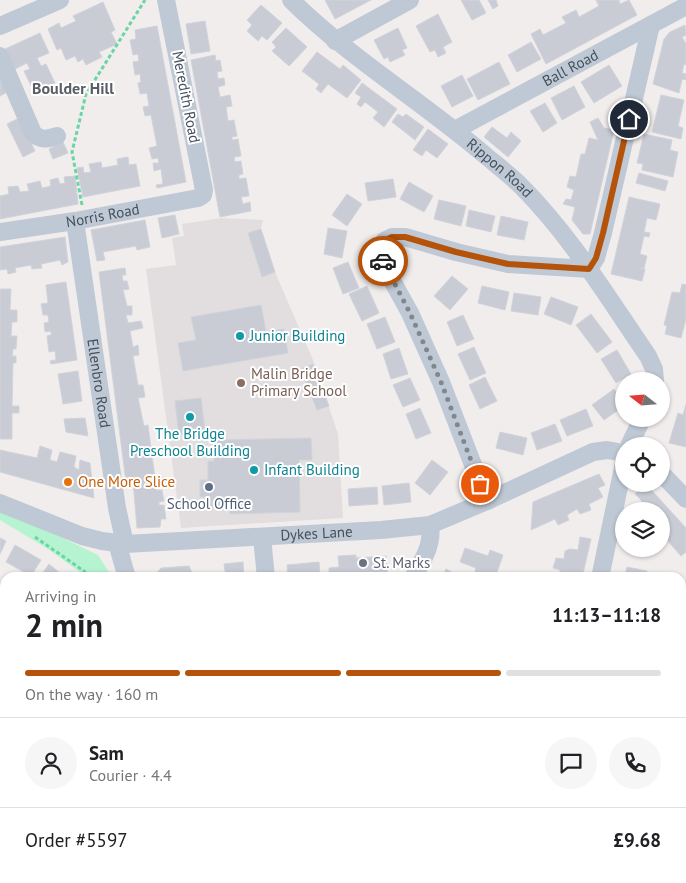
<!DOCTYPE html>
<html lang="en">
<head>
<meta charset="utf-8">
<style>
  body { margin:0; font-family:"PT Sans",sans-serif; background:#f6f6f6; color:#202124; height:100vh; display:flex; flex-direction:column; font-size:19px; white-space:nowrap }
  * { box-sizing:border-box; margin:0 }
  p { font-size:16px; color:#757577 }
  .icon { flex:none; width:28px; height:28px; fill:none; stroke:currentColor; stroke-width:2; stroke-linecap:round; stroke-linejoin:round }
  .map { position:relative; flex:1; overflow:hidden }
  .panel { position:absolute; left:0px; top:572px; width:686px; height:311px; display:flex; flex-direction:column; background:#fff; border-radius:15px 15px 0 0; box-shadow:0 1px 4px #0004 }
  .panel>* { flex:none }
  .needle { width:32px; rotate:287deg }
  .buttons { position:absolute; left:615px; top:372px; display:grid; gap:10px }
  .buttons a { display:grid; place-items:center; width:55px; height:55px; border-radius:50%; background:#fff; box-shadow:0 1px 4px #0004; font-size:25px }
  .pin { position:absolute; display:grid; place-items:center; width:42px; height:42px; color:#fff; margin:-21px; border:2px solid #fff; border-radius:50%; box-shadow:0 1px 5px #0007 }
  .courier { position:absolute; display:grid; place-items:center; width:50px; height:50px; margin:-25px; border:4px solid #b45309; border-radius:50%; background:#fff; color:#222; box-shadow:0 1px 6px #0007 }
  .headline em { font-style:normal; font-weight:600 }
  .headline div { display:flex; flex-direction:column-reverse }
  .headline { display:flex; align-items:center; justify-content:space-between; height:85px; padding:0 25px }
  h1 { font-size:32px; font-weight:600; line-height:38px }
  .bar { display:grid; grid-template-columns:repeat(4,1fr); gap:8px 5px; align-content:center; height:60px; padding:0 25px }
  .bar i { height:6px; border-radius:4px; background:#e0e0e0 }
  .bar .on { background:#b45309 }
  .bar p { grid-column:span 4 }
  .line { display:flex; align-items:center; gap:12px; padding:0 25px; border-top:1px solid #e0e0e0 }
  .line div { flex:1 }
  .round { display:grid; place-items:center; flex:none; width:52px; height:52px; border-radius:26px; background:#f6f6f6 }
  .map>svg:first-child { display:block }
  .education { fill:#e2dedf }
  .green { fill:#b6f4d1 }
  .building { fill:#c9ccd4; stroke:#d1d3da }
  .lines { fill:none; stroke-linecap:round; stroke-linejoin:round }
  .path { stroke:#6bd5a6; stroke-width:3; stroke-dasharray:4 2.5; stroke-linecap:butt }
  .minor { stroke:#bfc9d5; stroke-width:18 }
  .major { stroke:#aabbd0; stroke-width:22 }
  .done { stroke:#81878f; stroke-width:5; stroke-dasharray:0 9 }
  .route { stroke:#b45309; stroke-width:6 }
  .culture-dot { fill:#0f9aa8; stroke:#fff; stroke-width:2 }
  .education-dot { fill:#8d6e63; stroke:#fff; stroke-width:2 }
  .food-dot { fill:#e8710a; stroke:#fff; stroke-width:2 }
  .service-dot { fill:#5c6f8a; stroke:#fff; stroke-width:2 }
  .worship-dot { fill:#6b7280; stroke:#fff; stroke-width:2 }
  .labels { text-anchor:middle; stroke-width:4; stroke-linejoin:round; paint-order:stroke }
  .street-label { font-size:15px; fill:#44505d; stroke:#fff }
  .culture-label { font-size:15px; fill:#0d838f; stroke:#fff; text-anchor:start }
  .education-label { font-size:15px; fill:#785e54; stroke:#fff; text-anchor:start }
  .food-label { font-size:15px; fill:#c56008; stroke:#fff; text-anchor:start }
  .service-label { font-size:15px; fill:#4e5e75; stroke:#fff }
  .worship-label { font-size:15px; fill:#5b616d; stroke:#fff; text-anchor:start }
  .neighbourhood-label { font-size:16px; font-weight:bold; fill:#595d64; stroke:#fff }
</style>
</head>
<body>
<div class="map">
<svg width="686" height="883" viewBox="0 0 686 883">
  <rect width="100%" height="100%" fill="#f1eded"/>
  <path class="education" d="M222,218L263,220L261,229L275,272L313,360L338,434L343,518L181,528L146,269L176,265L172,238L184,236L182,224Z"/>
  <path class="green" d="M0,512L38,526L98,555L112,577H85L81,573L48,549L0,520Z"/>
  <path class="building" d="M325,0H371L335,19Z
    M461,0H479L486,13L472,20Z
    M488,0H496L498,6L493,9Z
    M596,0H619L620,4L629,0L637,15L546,64L531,34L540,29L543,35L566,23L562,17L576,10L579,17L599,6Z
    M103,2L115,30L111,32L117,44L99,52L102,57L86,65L83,59L78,62L75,56L66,60L61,48L57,50L48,29L59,23L61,28L76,21L73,16Z
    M261,5L282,23L267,40L262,36L258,41L247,31L252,25L247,20Z
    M438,14L452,42L443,47L446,53L438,57L435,50L430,52L416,26Z
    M205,21L210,51L191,54L186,24Z
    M685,25L686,35L682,37L686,44V65L684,64L682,73L686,74V80L682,79L679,93L653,84L664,39L670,32Z
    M157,26L186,182L157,188L156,185L163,184L161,169L154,171L153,163H159L158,158L152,159L149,148L157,146L151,115L145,116L143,107L149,106L147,93L140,94L138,83L141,82L140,74L135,75L133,62L139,61L138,54L133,55L130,40L136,39L135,30Z
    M286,28L307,47L289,66L272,51L276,47L272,42Z
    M398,28L407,48L402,50L405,55L390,62L388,57L384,59L374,40Z
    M40,33L49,53L37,58L41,66L46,64L55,83L34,92L24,71L30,69L27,63L15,69L5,49Z
    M531,42L541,59L517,72L508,55Z
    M317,52L340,69L343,65L361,80L347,98L328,84L321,93L316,89L319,84L302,71Z
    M215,55L216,61L220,60L222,71L217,72L218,79L224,78L225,85L218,87L220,97L230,95L232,106L226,107L228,121L234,120L237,136L232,137V140L238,139L241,156L234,157L235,162L241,161L243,174L239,175V179L246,178L249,196L241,197L243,204L250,202L251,211L220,217L191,60Z
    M499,62L510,84L478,100L467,79Z
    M609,65L622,86L594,103L581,82Z
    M0,73L9,91L0,96Z
    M462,75L473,96L452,107L441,86Z
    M362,83L397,109L384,127L373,118L378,112L365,102L361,107L357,104L361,97L355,93Z
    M574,86L585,107L562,120L551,98Z
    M661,95L684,100L678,126L683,128L681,139L652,132Z
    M545,103L557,123L543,132L530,111Z
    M398,114L403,117L406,114L424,127L415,140L392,122Z
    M19,118L35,151L23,157L7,124Z
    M598,118L604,128L614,130L590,234H583L572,220L575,207L563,204L566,199L571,200L574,190L567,187L570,176L576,177L581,154H585L589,138L598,140L590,122Z
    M492,127L507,138L511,132L521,141L508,157L484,137Z
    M428,129L448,144L437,158L426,150L422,156L413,150Z
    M644,134L672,140L670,150L678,152L673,177L642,170L643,164L637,163Z
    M63,142L68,153L53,159L49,149Z
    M128,157L129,165L136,164L140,186L83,197L77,168L83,167L84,173L91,172L89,164L101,162L102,168L118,165L117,159Z
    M639,173L668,181L665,191L636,183Z
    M75,176L78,204L0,219V196L9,194L8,187L18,186L20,192L29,191L27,184L40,181L42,188L51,186L50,180L58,178L60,184L65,183L64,177Z
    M393,179L396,197L368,201L365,183Z
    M409,182L433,196L424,212L400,199Z
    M347,194L362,204L347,226L332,215Z
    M629,197L660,204L656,220L647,218L644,232L650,233L649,237L644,236L640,254L647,256L644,268H640L645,269L642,281L611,274Z
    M439,200L466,206L461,226L434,219Z
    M469,210L495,216L491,232L466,226Z
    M175,215L179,234L162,238L158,218Z
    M501,216L528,222L524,240L497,235Z
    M145,220L150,247L137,250L136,246L103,252L105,260L97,261L91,230Z
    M328,228L347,231L342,258L324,254Z
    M261,229L275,272L262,277L248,233Z
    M65,237L68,262L62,265L60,260L41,264L42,268L32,269L31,265L15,268L16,272L8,274L7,269L0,270V247Z
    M348,262L359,288L343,294L333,268Z
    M125,268L126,275H122L123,281H127L129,289L123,290L127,306H132V315H126L128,323L141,321L143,328L130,331L133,347L138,345L139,355L133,356L138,385H143L145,397L138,398L144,426L148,425L155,478L164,477L165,485L157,486L156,490H162L164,501L159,502V505H164L166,519H161L160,527L137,528L133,481L126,482L99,272Z
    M452,276L468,289L450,310L434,296Z
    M66,282L77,360L51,364L50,361L56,360L55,351L49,352L47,336L51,335V331L45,332L44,323L49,322L48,315H43L41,304L48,303L46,285Z
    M682,284L686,285V319L681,338L665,334L667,326L664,325L672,292L680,293Z
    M367,286L379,313L362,321L349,294Z
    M482,286L509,292L505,310L478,303Z
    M0,289H11L10,310H17V322H12L11,336H17L16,349H13L12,356H16V363H13L12,406H19V413H12V439H0Z
    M514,293L541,297L538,315L511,311Z
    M551,297L578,307L571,325L544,314Z
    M261,305L266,332L284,329L288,353L183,371L178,343L196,340L191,317Z
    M591,314L612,342L597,353L576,325Z
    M463,315L474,339L457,346L447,322Z
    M385,317L395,342L377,349L367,324Z
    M474,347L486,373L470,380L458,354Z
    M399,348L408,374L391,379L383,354Z
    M617,350L631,374L616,383L601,359Z
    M313,364L329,406L317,410L301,369Z
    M78,371L82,401L63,404L58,374Z
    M485,377L497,401L480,409L469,385Z
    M410,378L420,400L403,407L393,385Z
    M614,389L624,402V406L604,420L592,405Z
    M201,398L205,432L179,435L175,401Z
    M686,404V447L669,443L678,413L683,415Z
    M420,408L431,433L416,439L406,414Z
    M586,409L593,426L567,436L560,420Z
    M85,418L88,436L66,432L64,419Z
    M555,424L562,441L537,450L531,433Z
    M500,432L527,438L523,455L496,448Z
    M311,438L312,460H299L300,512L230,514V507H206L205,497H200V480H208V461H214V440Z
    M40,446L52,450L50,460L57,462L60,452L76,456L74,467L79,470L80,460L90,463L94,498L0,472V450L37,458Z
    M432,460L448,472L430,495L415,483Z
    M599,474L605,485L598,488L603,497L589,504L591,510L580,514L577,509L567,515L569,520L558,525L555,519L531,530L533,502Z
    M409,483L411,502L384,505L382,486Z
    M646,484L686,528V552L681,556L667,540L663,545L661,543L663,538L661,536V511L632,510L642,501L635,494Z
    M377,487L378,504L349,506L348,489Z
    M580,537L591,539L582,578H560V570L553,568L556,558L564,559L565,551L570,549L578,550Z
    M0,538L6,541L0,554Z
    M15,545L41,560L31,576L6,562Z
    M465,548L488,556L490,550L503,555L495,578H473L476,568L460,562Z
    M356,555V558L386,556L388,578H329V568L339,567L338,556Z
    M243,562L244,578H226L224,564Z
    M319,562L320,575L311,576V578H288L287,565Z
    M49,564L66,578H39Z
    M189,566L193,575L188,578H158L156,574L161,568Z
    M627,567L647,571L646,578H624Z
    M446,569L463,578H442Z
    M681,596L686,597V606L681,605Z
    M0,664L5,670V696L0,690Z
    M686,746V794L681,801V755Z
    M56,879H84V881L56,880Z
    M260,879H273L283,883H258Z
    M460,879H483L481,883H458Z
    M519,879H570L569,883L565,881L564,883H517Z"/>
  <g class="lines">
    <path class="path" d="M82,205L72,152L86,94L145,0
      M35,537L84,571L90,578"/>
    <g class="minor">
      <path id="s1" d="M291,0C351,59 423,102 486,156C498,166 510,175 521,186C571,236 608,298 648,356L654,369L655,381"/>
      <path d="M0,26L60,0"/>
      <path d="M335,41L410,0"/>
      <path d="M0,56L33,133C41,141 47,139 57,136"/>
      <path id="s2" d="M455,130L686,6"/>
      <path id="s3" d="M75,221L117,508L125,544"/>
      <path id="s4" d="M0,232L75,221L198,198L203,195L204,190L166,0"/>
      <path d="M629,446L642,419"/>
      <path d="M661,473L686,499"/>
      <path d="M487,501L441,382L410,313L384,266L380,251L384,241L392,237H405L456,252L508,264L589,269L596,258L603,233L651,25"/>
      <path id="s5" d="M0,503L82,536L102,541L125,544L381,530L430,525L487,501L593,452L607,450L624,453"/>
      <path d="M262,537L266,578"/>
      <path d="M117,543L127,578"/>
      <path d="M413,578C423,559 433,546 430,525"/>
      <path d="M600,578L624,463"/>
      <path d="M162,883L163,879"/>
      <path d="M312,883L313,879"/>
      <path d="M447,883L449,879"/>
    </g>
    <path class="major" d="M681,858L686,852
      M662,883L665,879"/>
  </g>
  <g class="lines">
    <path class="done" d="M383,261L410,313L441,382L480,484"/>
    <path class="route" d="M383,261L380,251L384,241L392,237H405L456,252L508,264L589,269L596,258L603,233L629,119"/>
  </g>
  <g class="culture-dot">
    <circle cx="240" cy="336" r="5"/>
    <circle cx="190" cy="417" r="5"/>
    <circle cx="254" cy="470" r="5"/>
  </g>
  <circle class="education-dot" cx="241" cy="383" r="5"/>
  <circle class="food-dot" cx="68" cy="482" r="5"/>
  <circle class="service-dot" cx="209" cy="487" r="5"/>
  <circle class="worship-dot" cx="363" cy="563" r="5"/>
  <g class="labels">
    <g class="street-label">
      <text dy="5" stroke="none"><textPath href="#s2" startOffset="131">Ball Road</textPath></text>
      <text transform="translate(186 97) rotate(79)" y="5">Meredith Road</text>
      <text dy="5" stroke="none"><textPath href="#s1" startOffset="268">Rippon Road</textPath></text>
      <text dy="5" stroke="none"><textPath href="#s4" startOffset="104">Norris Road</textPath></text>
      <text dy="5" stroke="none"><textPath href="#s3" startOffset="164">Ellenbro Road</textPath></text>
      <text dy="5" stroke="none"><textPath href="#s5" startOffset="324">Dykes Lane</textPath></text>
    </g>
    <g class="culture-label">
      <text x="250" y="341">Junior Building</text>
      <text x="190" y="439" text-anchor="middle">The Bridge<tspan x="190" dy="17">Preschool Building</tspan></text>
      <text x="264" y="475">Infant Building</text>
    </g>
    <g class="education-label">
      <text x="251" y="379">Malin Bridge<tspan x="251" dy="17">Primary School</tspan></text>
    </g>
    <g class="food-label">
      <text x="78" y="487">One More Slice</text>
    </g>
    <g class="service-label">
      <text x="209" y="509">School Office</text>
    </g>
    <g class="worship-label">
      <text x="373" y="568">St. Marks</text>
    </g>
    <g class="neighbourhood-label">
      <text x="73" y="94">Boulder Hill</text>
    </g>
  </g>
</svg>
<div class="buttons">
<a><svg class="needle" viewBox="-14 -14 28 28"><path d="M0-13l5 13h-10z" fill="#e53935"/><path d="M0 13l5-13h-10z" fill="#757577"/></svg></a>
<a><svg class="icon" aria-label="locate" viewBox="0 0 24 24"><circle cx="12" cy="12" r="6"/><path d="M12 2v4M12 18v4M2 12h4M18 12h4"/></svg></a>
<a><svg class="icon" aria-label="layers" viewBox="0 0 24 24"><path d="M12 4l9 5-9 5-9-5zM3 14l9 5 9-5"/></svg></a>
</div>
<div class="pin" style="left:480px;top:484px;background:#ea580c"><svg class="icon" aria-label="bag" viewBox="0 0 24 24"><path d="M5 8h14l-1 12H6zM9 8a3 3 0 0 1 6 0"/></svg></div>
<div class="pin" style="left:629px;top:119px;background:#1f2937"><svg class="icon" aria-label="home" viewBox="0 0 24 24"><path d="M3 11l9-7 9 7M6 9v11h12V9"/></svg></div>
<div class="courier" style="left:383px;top:261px"><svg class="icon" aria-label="car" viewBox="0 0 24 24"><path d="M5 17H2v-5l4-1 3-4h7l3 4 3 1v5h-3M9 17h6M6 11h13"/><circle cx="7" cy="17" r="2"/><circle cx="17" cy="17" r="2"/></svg></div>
<section class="panel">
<div class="headline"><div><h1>2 min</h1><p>Arriving in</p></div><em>11:13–11:18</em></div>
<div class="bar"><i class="on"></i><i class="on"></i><i class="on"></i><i></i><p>On the way · 160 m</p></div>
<div class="line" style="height:90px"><a class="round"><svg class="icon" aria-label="person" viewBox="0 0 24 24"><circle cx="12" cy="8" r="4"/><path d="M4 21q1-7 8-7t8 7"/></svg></a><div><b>Sam</b><p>Courier · 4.4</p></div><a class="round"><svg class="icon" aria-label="chat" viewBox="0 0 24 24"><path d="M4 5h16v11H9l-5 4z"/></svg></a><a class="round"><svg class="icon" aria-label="phone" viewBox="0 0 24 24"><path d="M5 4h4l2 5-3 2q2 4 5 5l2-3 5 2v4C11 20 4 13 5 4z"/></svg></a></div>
<div class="line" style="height:65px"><div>Order #5597</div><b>£9.68</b></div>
</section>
</div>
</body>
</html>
